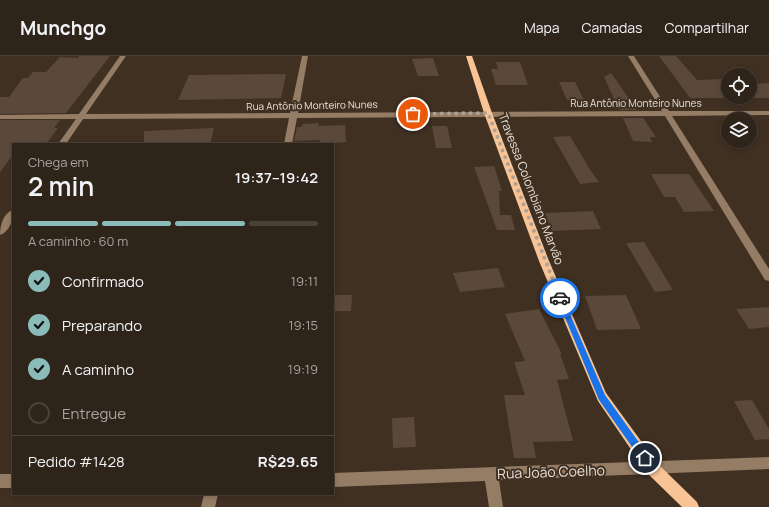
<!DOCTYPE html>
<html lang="pt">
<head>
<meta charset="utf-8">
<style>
  body { margin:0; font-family:Manrope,sans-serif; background:#3b3027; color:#f1f3f6; height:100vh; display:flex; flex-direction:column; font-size:15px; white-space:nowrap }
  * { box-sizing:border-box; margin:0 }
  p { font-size:13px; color:#a7a4a2 }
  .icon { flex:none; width:22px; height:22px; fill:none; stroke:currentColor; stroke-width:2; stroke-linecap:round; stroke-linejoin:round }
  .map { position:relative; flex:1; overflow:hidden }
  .panel { position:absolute; left:12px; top:87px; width:322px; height:352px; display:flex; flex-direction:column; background:#2f241a; border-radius:0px; box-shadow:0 2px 6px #0003,0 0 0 1px #4a4139 }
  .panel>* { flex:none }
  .buttons { position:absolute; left:721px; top:12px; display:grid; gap:8px }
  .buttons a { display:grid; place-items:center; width:36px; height:36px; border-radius:50%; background:#2f241a; box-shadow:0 2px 6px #0003,0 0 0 1px #4a4139; font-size:20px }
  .pin { position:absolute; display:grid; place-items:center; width:34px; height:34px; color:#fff; margin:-17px; border:2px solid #fff; border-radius:50%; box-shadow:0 1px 4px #0007 }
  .courier { position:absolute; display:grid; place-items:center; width:40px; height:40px; margin:-20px; border:3px solid #1a73e8; border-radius:50%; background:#fff; color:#222; box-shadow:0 1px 5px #0007 }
  .summary em { font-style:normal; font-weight:600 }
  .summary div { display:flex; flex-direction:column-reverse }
  .summary { display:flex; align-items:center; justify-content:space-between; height:68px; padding:0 16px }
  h1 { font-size:26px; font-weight:600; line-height:30px }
  .bar { display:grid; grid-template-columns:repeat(4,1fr); gap:6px 4px; align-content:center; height:48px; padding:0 16px }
  .bar i { height:5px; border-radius:3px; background:#4a4139 }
  .bar .active { background:#8bbbb9 }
  .bar p { grid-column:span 4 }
  .line { display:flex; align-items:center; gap:10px; padding:0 16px; border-top:1px solid #4a4139 }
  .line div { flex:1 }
  ol { padding:0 16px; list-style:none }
  li { display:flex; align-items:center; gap:12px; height:44px }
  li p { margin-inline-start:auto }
  li .icon { padding:4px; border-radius:50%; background:#8bbbb9; color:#111; stroke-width:4 }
  li:last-child { color:#a7a4a2 }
  li i { width:22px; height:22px; border:2px solid #4a4139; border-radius:50% }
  header { display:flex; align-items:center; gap:24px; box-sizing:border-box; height:56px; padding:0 20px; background:#2f241a; border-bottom:1px solid #4a4139 }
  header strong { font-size:19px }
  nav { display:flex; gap:22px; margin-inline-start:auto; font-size:14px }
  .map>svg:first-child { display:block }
  .building { fill:#5a493a }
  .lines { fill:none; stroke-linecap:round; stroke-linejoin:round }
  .minor { fill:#957c65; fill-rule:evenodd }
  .major { fill:#f8c395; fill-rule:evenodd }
  .route { fill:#1a73e8 }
  .done { stroke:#aea298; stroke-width:4; stroke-dasharray:0 7.2 }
  .labels { text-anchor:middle; stroke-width:4; stroke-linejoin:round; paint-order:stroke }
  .far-street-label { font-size:10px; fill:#eae0d7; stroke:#3f3022 }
  .street-label { font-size:12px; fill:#eae0d7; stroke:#3f3022 }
  .near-street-label { font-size:14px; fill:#eae0d7; stroke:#3f3022 }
</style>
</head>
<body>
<header>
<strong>Munchgo</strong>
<nav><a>Mapa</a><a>Camadas</a><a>Compartilhar</a></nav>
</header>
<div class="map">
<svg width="769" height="451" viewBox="0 0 769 451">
  <rect width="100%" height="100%" fill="#3f3022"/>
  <path class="building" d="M79,0H110L66,57L0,58V41H9L23,22H28L33,16H46L60,1L78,2Z
    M659,0H676L697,24L728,23V41H750V28L769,27V42H690Z
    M433,2L439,20H418L412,3Z
    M496,6H520L528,29H496L491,13H498Z
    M611,17L637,54H619L604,21Z
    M286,18L281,42L178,44L189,19Z
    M559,26H575L584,44H567Z
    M623,62H643L656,81H650L652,86L633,85Z
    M0,64H60L54,72H58L46,88H13V99L0,116Z
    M319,67L318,70L345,69L346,86L319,88L320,84L294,85L297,71H301L303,68Z
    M432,70H447L452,92H436Z
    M214,72L210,88H144V75Z
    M570,80L589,112L599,126L580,128L553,81Z
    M494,110L502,135H499L500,159H511L515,174H497L474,111Z
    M651,118H689L714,155L684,156L675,141H664Z
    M593,155L601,173L552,175L545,157Z
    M644,186L673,234L655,236L626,187Z
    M498,212L505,231L460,236L453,217Z
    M333,239H352L351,255H333Z
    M626,239L641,273L597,274L585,240Z
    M769,251V271L749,273L736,253Z
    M539,253L562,298H560L569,323L557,324L573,385L533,386L536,402H514L504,339H525L514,306L525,305L505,258Z
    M752,344L769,373V383L755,384L734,345Z
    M414,361L416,391L393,392L392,362Z"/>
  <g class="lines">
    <path class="minor" d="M120,0H126L86,58L290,57L302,0H308L298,57L662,55L628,0H634L669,55H769V59L672,60L769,213V225L765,224L665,60L297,62L292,88H284L289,62L83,63L66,88H58L76,63H0V59L79,58Z
      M13,154C13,163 10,176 0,179C0,170 3,157 13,154Z
      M769,401V413L499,424L503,451H489L485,425L333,431V417Z
      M0,418H13V432H0Z
      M204,438H218L215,451H201Z"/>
    <path class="major" d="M466,0H472L492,57L549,205L606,337L657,407L697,446L699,451H682L647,417L598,345L539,205L484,57Z"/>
  </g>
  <path class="route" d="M560,239L563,242L605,339L648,399V405H642L599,344L557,242Z"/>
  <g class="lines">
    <path class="done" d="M413,58L488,57L560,242"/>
  </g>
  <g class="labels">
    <g class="far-street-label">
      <text x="636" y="51">Rua Antônio Monteiro Nunes</text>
      <text transform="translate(312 49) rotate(-1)" y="4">Rua Antônio Monteiro Nunes</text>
    </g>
    <g class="street-label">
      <text transform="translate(531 133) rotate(69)" y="4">Travessa Colombiano Marvão</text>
    </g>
    <g class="near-street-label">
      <text transform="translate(551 416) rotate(-2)" y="5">Rua João Coelho</text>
    </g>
  </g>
</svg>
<div class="buttons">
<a><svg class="icon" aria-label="locate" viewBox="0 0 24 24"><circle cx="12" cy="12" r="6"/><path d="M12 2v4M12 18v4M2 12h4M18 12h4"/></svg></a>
<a><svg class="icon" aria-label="layers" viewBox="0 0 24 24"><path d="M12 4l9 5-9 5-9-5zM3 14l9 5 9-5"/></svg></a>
</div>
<div class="pin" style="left:413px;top:58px;background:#ea580c"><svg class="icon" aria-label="bag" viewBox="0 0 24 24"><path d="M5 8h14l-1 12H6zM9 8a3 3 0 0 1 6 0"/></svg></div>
<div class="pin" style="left:645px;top:402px;background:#1f2937"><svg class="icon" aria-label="home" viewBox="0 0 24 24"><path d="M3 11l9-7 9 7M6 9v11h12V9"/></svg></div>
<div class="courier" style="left:560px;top:242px"><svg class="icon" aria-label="car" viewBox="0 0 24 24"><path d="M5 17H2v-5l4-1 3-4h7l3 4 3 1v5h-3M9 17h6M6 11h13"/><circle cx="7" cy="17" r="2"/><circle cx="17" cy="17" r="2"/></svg></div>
<section class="panel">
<div class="summary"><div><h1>2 min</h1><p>Chega em</p></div><em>19:37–19:42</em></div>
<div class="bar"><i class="active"></i><i class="active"></i><i class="active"></i><i></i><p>A caminho · 60 m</p></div>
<ol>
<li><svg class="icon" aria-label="check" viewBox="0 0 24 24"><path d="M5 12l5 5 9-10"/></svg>Confirmado<p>19:11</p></li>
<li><svg class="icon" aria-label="check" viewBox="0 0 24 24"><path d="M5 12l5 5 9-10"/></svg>Preparando<p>19:15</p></li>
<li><svg class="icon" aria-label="check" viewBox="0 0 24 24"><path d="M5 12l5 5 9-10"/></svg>A caminho<p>19:19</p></li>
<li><i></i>Entregue</li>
</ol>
<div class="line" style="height:52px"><div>Pedido #1428</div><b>R$29.65</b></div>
</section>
</div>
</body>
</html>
